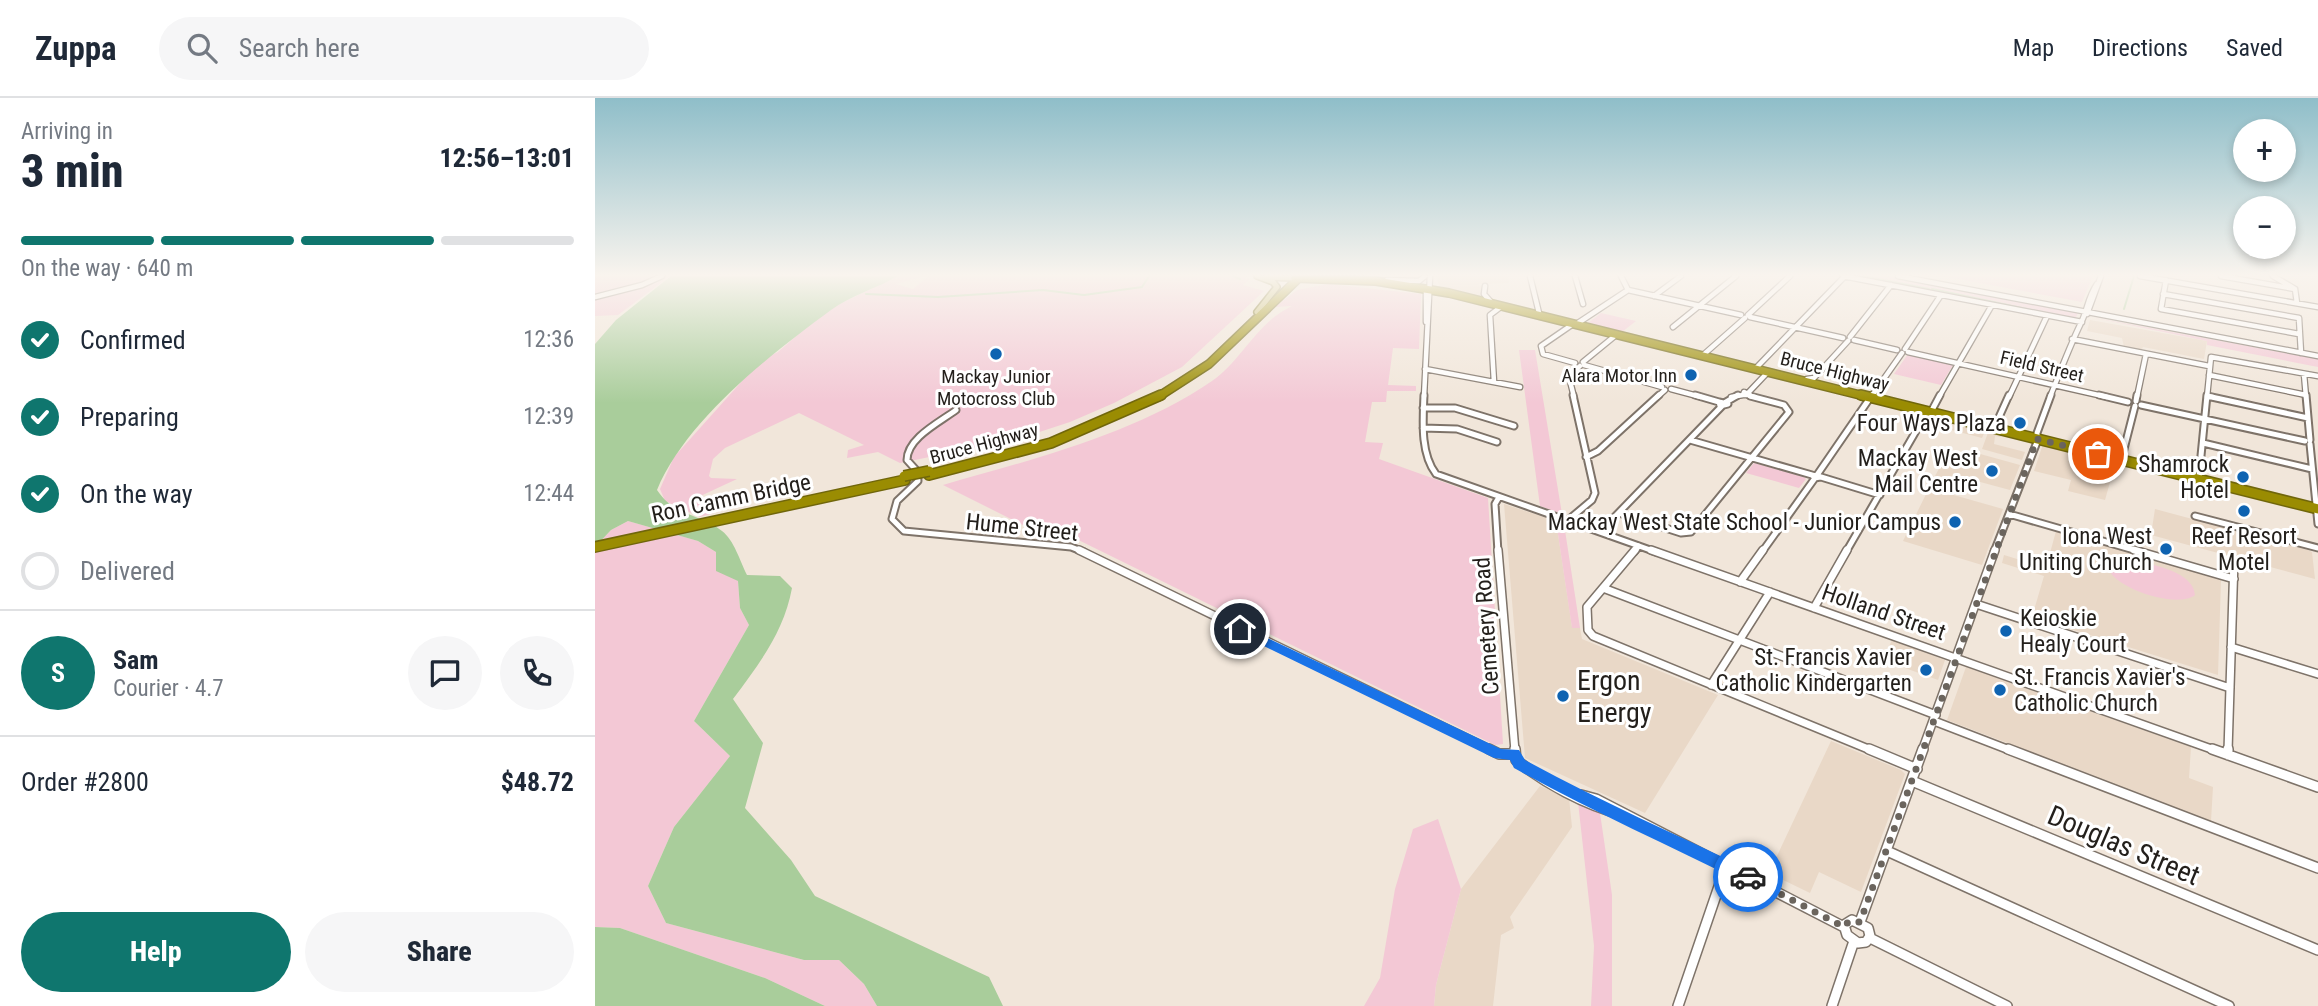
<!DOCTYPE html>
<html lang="en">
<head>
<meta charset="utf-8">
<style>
  body { margin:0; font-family:"Roboto Condensed",sans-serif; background:#f6f6f7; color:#1f2937; height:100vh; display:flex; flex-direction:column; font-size:26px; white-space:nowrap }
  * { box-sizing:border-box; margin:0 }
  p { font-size:23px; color:#747a83 }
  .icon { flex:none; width:38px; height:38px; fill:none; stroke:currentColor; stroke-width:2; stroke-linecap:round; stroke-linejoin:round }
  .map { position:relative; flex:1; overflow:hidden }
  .details { display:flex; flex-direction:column; background:#fff; width:595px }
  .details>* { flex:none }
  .tools { position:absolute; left:1638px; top:21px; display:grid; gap:14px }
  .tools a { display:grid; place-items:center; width:63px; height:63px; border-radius:50%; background:#fff; box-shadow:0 4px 10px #0003; font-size:35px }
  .pin { position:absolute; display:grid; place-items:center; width:60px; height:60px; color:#fff; margin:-30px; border:4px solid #fff; border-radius:50%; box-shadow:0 2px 7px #0007 }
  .courier { position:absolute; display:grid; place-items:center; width:70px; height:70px; margin:-35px; border:5px solid #1a73e8; border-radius:50%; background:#fff; color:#222; box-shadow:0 2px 9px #0007 }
  .overview em { font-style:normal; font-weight:800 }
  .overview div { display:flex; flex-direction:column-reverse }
  .overview { display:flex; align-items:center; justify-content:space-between; height:119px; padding:0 21px }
  h1 { font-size:46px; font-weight:800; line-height:52px }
  .bar { display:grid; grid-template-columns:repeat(4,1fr); gap:10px 7px; align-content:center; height:84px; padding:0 21px }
  .bar i { height:9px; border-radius:5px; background:#e0e1e3 }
  .bar .current { background:#0f766e }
  .bar p { grid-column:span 4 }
  .line { display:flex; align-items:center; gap:18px; padding:0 21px; border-top:2px solid #e0e1e3 }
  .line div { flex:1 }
  .round { display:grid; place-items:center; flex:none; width:74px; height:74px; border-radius:37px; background:#f6f6f7 }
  ol { padding:0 21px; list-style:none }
  li { display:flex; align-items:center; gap:21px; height:77px }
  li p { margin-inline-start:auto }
  li .icon { padding:7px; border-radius:50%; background:#0f766e; color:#fff; stroke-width:4 }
  li:last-child { color:#747a83 }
  li i { width:38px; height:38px; border:4px solid #e0e1e3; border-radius:50% }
  .cta { display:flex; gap:14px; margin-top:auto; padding:14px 21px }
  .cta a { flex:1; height:80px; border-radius:42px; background:#0f766e; color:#fff; font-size:28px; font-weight:800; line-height:80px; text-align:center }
  .cta a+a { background:#f6f6f7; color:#1f2937 }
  header { display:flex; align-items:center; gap:42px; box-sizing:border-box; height:98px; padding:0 35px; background:#fff; border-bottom:2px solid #e0e1e3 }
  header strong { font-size:33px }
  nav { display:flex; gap:38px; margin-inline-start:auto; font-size:24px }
  .search { width:490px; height:63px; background:#f6f6f7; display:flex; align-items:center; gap:18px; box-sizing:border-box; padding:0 24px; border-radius:38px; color:#747a83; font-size:26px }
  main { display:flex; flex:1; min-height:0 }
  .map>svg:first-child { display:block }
  .built { fill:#e9d8c7 }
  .green { fill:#f3c8d5 }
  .water { fill:#a9cd9b }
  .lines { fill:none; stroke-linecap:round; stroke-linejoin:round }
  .stream { stroke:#a9cd9b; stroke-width:2 }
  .minor-far3-casing { stroke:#7e7369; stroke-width:7 }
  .minor-far2-casing { stroke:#7e7369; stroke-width:9 }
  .minor-far1-casing { stroke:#7e7369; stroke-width:10 }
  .minor-casing { stroke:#7e7369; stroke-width:12 }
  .major-casing { stroke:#70660b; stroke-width:8 }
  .highway-far1-casing { stroke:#70660b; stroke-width:10 }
  .highway-casing { stroke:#70660b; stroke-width:12 }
  .minor-far3 { stroke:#fff; stroke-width:4.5 }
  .minor-far2 { stroke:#fff; stroke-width:5 }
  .minor-far1 { stroke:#fff; stroke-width:7 }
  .minor { stroke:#fff; stroke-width:9 }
  .major { stroke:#c2ba67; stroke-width:5 }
  .highway-far1 { stroke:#9a8c02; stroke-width:7 }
  .highway { stroke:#9a8c02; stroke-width:9 }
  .highway-bridge-casing { stroke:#70660b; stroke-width:12; stroke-linecap:butt }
  .highway-bridge { stroke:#9a8c02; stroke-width:9 }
  .route { fill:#1a73e8 }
  .done { stroke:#6b655e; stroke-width:7; stroke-dasharray:0 12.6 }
  .poi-dot { fill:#0e63b1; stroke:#fff; stroke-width:2.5 }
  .labels { text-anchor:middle; stroke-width:6; stroke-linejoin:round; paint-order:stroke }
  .far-street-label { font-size:19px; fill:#231f1b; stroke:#fff }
  .far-poi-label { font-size:19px; fill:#231f1b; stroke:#fff; text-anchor:end }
  .poi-label { font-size:23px; fill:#231f1b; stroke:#fff; text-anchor:end }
  .street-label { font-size:23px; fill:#231f1b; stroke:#fff }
  .near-poi-label { font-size:28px; fill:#231f1b; stroke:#fff; text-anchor:start }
  .near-street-label { font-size:28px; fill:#231f1b; stroke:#fff }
</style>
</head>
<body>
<header>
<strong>Zuppa</strong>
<div class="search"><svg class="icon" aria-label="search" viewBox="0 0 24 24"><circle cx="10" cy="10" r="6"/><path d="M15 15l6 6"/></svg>Search here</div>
<nav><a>Map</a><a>Directions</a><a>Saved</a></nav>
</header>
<main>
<section class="details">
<div class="overview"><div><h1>3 min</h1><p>Arriving in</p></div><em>12:56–13:01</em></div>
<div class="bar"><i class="current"></i><i class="current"></i><i class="current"></i><i></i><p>On the way · 640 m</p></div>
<ol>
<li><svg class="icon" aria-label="check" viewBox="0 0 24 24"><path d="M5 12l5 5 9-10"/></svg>Confirmed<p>12:36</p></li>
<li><svg class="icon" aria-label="check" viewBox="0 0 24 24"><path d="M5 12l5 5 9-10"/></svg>Preparing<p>12:39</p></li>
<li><svg class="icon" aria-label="check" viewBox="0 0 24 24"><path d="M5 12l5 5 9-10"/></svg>On the way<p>12:44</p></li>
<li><i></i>Delivered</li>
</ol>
<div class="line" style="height:126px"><b class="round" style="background:#0f766e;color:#fff">S</b><div><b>Sam</b><p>Courier · 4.7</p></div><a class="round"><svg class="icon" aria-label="chat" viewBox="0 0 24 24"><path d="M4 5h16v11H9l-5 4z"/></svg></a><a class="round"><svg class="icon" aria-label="phone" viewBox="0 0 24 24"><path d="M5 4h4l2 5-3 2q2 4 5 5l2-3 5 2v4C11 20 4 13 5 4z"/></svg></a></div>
<div class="line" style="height:91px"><div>Order #2800</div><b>$48.72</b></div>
<div class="cta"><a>Help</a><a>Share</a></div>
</section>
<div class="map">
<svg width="1723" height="908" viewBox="0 0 1723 908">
  <rect width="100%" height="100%" fill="#f1e6da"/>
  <path class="built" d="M840,178H913L914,185L884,186L887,189L886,199L845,188Z
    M1495,222L1612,243L1609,261L1548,249L1546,253L1529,249L1527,240L1492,233Z
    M1335,317L1391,331L1387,340L1330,325Z
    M1394,332L1408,335L1406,339L1400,338L1399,346L1430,354L1427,362L1387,351Z
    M1448,346L1521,363L1510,402L1473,393L1476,382L1439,373Z
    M1378,354L1425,367L1415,392L1374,381L1371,387L1340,378L1351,358L1374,364Z
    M1334,390L1408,411L1387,467L1308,443Z
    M909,406L961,423L977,529L985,530L987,541L1123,597L1050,715L930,660Z
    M1560,411L1713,452L1717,454L1720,481L1556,437Z
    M1461,433L1626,482L1623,577L1437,519L1449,478L1407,465L1409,457L1451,470Z
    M1297,542L1350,562L1343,582L1288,562Z
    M1371,569L1596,649L1594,680L1618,689L1616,723L1352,622Z
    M1236,643L1306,672L1310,676L1266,794L1224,774L1215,795L1174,775Z
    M945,688L974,700L977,729L915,819L919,830L906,837L898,908H839L841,887L866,791Z"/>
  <path class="green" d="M0,178H75L23,217L0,218Z
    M303,178H329L301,186L318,191L334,178H645L655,181L648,187L669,193L587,269L519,305L475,324L423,341L305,365L283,354L252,360L253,352L269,347L204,315L130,350L118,361L114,378L116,380L142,381L99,401H140L142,405L135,410L105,419L70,403L65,391L79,359L166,262L183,254L230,213Z
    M1260,178H1290L1483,215L1480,221Z
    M1347,178H1498L1487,204Z
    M733,186L826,196L824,251L798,250L793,287L821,288V293H792L791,304H777L770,344L788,345L784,361L893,400L908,646L900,647L461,431L446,436L348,387C438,361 538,337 617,283C648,261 661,225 697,208L680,209L702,192Z
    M1006,215L1041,223L1027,234L993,225Z
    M1496,219L1723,261V269L1612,247V243Z
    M924,252H940L967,416L945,408Z
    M1313,256L1356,266L1358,267L1346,287L1299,276Z
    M1159,365L1209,379L1211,381L1204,390L1151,375Z
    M33,423L103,443L121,454L143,483L145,510L154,527L99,623L135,658L79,729L53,788L71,825L209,862H244L269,886L282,908H230L170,880L25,830L0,829V449L16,432Z
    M961,423L969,426L985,530H977Z
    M1530,462C1549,464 1599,472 1600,497C1583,511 1520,491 1513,470L1518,464Z
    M983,704L1005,715L1017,797V908H996L999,848Z
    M843,721L866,791L841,887L839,908H769L785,880L800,791L818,731Z"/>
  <path class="water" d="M76,178H303C282,190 255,198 236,212C176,256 91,322 62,392C80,419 104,415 127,433C139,442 145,463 152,477L185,478L197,490C189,534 164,566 138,601L168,645L150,710L196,762L220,798L394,879L408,908H282L269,886L244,862H209L71,825L53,788L79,729L135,658L99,623L154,527L145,510L143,483L121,473V454L103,443L33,423L16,432L0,449V246L21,222Z
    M0,829L25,830L170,880L230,908H0Z"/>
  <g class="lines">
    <path class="stream" d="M638,178L645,181
      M1268,178L1334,191
      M1337,191L1479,221
      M271,196L343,199L448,192L489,197L547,189L554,178
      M1529,211L1539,178"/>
    <g class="minor-far3-casing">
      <path id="minor-far3" d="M935,178L944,215
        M980,178L988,206
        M1248,178L1487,224
        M1303,178L1723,258
        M1545,178L1723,209
        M1626,178L1700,191
        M1678,178L1700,191L1702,205
        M792,182L824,183L830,178
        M1571,182L1566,211L1704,236
        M890,188L889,196L895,203
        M831,190V224
        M1033,192L1146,217
        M1568,196L1704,220L1706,255
        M1059,198L1086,178
        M0,199L47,187L67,178
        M1492,216L1506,178
        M1153,217L1195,178
        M1155,219L1248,240
        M983,225L1033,192L1026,178
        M978,226L946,248L948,256L980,265
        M1078,229L1141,178
        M1255,239L1296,187
        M1477,241L1614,268
        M1259,242L1302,252
        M1310,251L1346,197
        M1313,254L1512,299
        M1107,258L1150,220
        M988,264L1021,237
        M989,267L1067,289
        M1162,269L1250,178
        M830,271L925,289
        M1709,276L1711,299
        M1614,277L1711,297
        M1212,281L1219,280L1253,243
        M899,284L895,217L907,208
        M1076,291L1106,299
        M1149,294L1155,297H1148Z
        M1153,295L1172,275
        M1155,298L1160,299
        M1612,298L1618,299
        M829,299L835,178
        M979,299L974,279L985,268
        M1062,299L1070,292
        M1136,299L1148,297
        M1276,299L1307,255
        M1344,299L1397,207
        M1414,299L1452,218
        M1455,299C1465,274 1474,250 1485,227C1493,212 1492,201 1502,186
        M1542,299L1551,256
        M1612,299L1616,259L1723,278"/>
    </g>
    <g class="minor-far2-casing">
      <path id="minor-far2" d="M829,297C828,322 825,355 841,376L1061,454
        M1100,297L1124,304
        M1504,297L1533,304
        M1711,297L1715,342
        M1612,298L1713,320
        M1541,303L1542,297
        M1124,304L1133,306L1125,308Z
        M1131,304L1143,297
        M1546,307L1710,343
        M828,310H860L919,328
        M361,312C345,324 312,340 312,362L322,373L323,383L302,403L297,421L309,433L476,449L489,454
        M1337,312L1345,297
        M1400,328L1414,297
        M828,330L862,331L902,344
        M1095,342L1217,377
        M1608,345L1717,371
        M1715,346L1723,426
        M991,359L1003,353L1064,297
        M1527,359L1540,308
        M1217,377L1225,379L1220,380Z
        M1222,377L1277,297
        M1604,378L1612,297
        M1226,379L1285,397
        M1024,415L1086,435L1096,434L1194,314L1189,307L1155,298
        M1414,416L1546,454
        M1600,418L1723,450
        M972,423L997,402L1000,395L978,297
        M1005,434L1127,308
        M903,454L900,406L904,399
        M1039,454L1044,448
        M1167,454L1220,380
        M1251,454L1332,314
        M1399,454L1442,344V335L1456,297"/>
    </g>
    <g class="minor-far1-casing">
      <path id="minor-far1" d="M484,452L898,653
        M903,452L920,653
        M1040,452L992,509L993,532L998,538L1278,653
        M1056,452L1622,653
        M1539,452L1639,481
        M1145,484L1168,452
        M1008,490L1341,617
        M1381,506L1635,590
        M1219,510L1252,452
        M1636,549L1723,576
        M1116,587L1175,494
        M1339,623L1417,653
        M1327,653L1400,452
        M1633,653L1639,462"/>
    </g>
    <g class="minor-casing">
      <path id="minor" d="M894,651L904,656H919
        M920,651L921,662C950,685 990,707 1026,716
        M1274,651L1322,671
        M1413,651L1723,770
        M1617,651L1723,689
        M1633,657V651
        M1317,683L1723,852
        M986,697L1001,701L1249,829
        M1292,753L1634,908
        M1257,822L1273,830L1275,838L1271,844L1263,845L1252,837L1249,827Z
        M1265,824L1328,651
        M1275,840L1412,908
        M1083,908L1131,768
        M1237,908L1259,843"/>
    </g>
    <g class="major-casing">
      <path id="major" d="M662,178L678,184L682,189L662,214
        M671,179L700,180"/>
    </g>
    <g class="highway-far1-casing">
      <path id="highway-far1" d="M700,180L781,183L854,195L1273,299
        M563,299L614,266L706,178"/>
    </g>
    <g class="highway-casing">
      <path id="highway" d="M1266,297L1723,411
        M334,377L456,345L566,297
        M0,449L310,382"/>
    </g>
    <use href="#minor-far3" class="minor-far3"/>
    <use href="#minor-far2" class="minor-far2"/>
    <use href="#minor-far1" class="minor-far1"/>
    <use href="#minor" class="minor"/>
    <use href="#major" class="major"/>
    <use href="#highway-far1" class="highway-far1"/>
    <use href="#highway" class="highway"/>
    <g class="highway-bridge-casing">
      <path id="highway-bridge" d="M309,378L334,373"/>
    </g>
    <use href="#highway-bridge" class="highway-bridge"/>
  </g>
  <linearGradient id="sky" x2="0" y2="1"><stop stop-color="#8fbec9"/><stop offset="0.58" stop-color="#f9f4ee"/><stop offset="1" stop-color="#f9f4ee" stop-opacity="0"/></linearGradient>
  <rect width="1723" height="305" fill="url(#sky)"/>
  <path class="route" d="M645,527L906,651L924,652L930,662C1005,703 1082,737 1159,774V784H1147C1071,746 994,712 919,670L915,662L899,660L640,534L638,531Z"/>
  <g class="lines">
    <path class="done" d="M1153,779L1249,829L1254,823L1265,824L1442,341L1503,356"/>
  </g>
  <g class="poi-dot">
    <circle cx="401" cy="256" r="7"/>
    <circle cx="1096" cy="277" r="7"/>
    <circle cx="1425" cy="325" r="7"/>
    <circle cx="1397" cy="373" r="7"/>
    <circle cx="1648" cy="379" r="7"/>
    <circle cx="1649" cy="413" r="7"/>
    <circle cx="1360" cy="424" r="7"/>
    <circle cx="1571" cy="451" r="7"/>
    <circle cx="1411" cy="533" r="7"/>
    <circle cx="1331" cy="572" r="7"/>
    <circle cx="1405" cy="592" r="7"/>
    <circle cx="968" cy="598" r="7"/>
  </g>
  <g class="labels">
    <g class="far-street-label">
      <text transform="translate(1447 268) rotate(13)" y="7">Field Street</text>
      <text transform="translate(1240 273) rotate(14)" y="7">Bruce Highway</text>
      <text transform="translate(389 345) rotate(-15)" y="7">Bruce Highway</text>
    </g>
    <g class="far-poi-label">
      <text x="1082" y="284">Alara Motor Inn</text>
      <text x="401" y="285" text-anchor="middle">Mackay Junior<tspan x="401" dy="22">Motocross Club</tspan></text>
    </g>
    <g class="poi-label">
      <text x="1411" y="333">Four Ways Plaza</text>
      <text x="1383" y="368">Mackay West<tspan x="1383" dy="26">Mail Centre</tspan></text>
      <text x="1634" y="374">Shamrock<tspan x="1634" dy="26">Hotel</tspan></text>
      <text x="1346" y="432">Mackay West State School - Junior Campus</text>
      <text x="1557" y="446">Iona West<tspan x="1557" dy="26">Uniting Church</tspan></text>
      <text x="1649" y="446" text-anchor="middle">Reef Resort<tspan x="1649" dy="26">Motel</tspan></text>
      <text x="1425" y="528" text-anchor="start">Keioskie<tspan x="1425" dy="26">Healy Court</tspan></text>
      <text x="1317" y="567">St. Francis Xavier<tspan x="1317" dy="26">Catholic Kindergarten</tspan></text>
      <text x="1419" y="587" text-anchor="start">St. Francis Xavier's<tspan x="1419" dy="26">Catholic Church</tspan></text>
    </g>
    <g class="street-label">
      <text transform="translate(136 400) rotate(-12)" y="8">Ron Camm Bridge</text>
      <text transform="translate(427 429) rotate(6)" y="8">Hume Street</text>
      <text transform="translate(1289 514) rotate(19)" y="8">Holland Street</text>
      <text transform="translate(891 528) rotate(-94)" y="8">Cemetery Road</text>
    </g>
    <g class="near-poi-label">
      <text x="982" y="592">Ergon<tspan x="982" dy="32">Energy</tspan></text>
    </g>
    <g class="near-street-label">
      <text transform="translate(1529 747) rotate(23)" y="10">Douglas Street</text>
    </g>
  </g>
</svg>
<div class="tools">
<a>+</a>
<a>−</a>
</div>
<div class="pin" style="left:1503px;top:356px;background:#ea580c"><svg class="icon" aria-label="bag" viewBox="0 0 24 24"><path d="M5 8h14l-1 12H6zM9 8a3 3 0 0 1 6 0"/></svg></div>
<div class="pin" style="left:645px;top:531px;background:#1f2937"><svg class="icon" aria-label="home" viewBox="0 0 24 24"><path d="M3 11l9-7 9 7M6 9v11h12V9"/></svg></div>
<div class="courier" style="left:1153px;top:779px"><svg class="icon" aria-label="car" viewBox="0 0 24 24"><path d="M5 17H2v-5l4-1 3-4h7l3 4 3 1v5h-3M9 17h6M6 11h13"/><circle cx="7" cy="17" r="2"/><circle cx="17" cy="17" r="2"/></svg></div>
</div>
</main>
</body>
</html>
